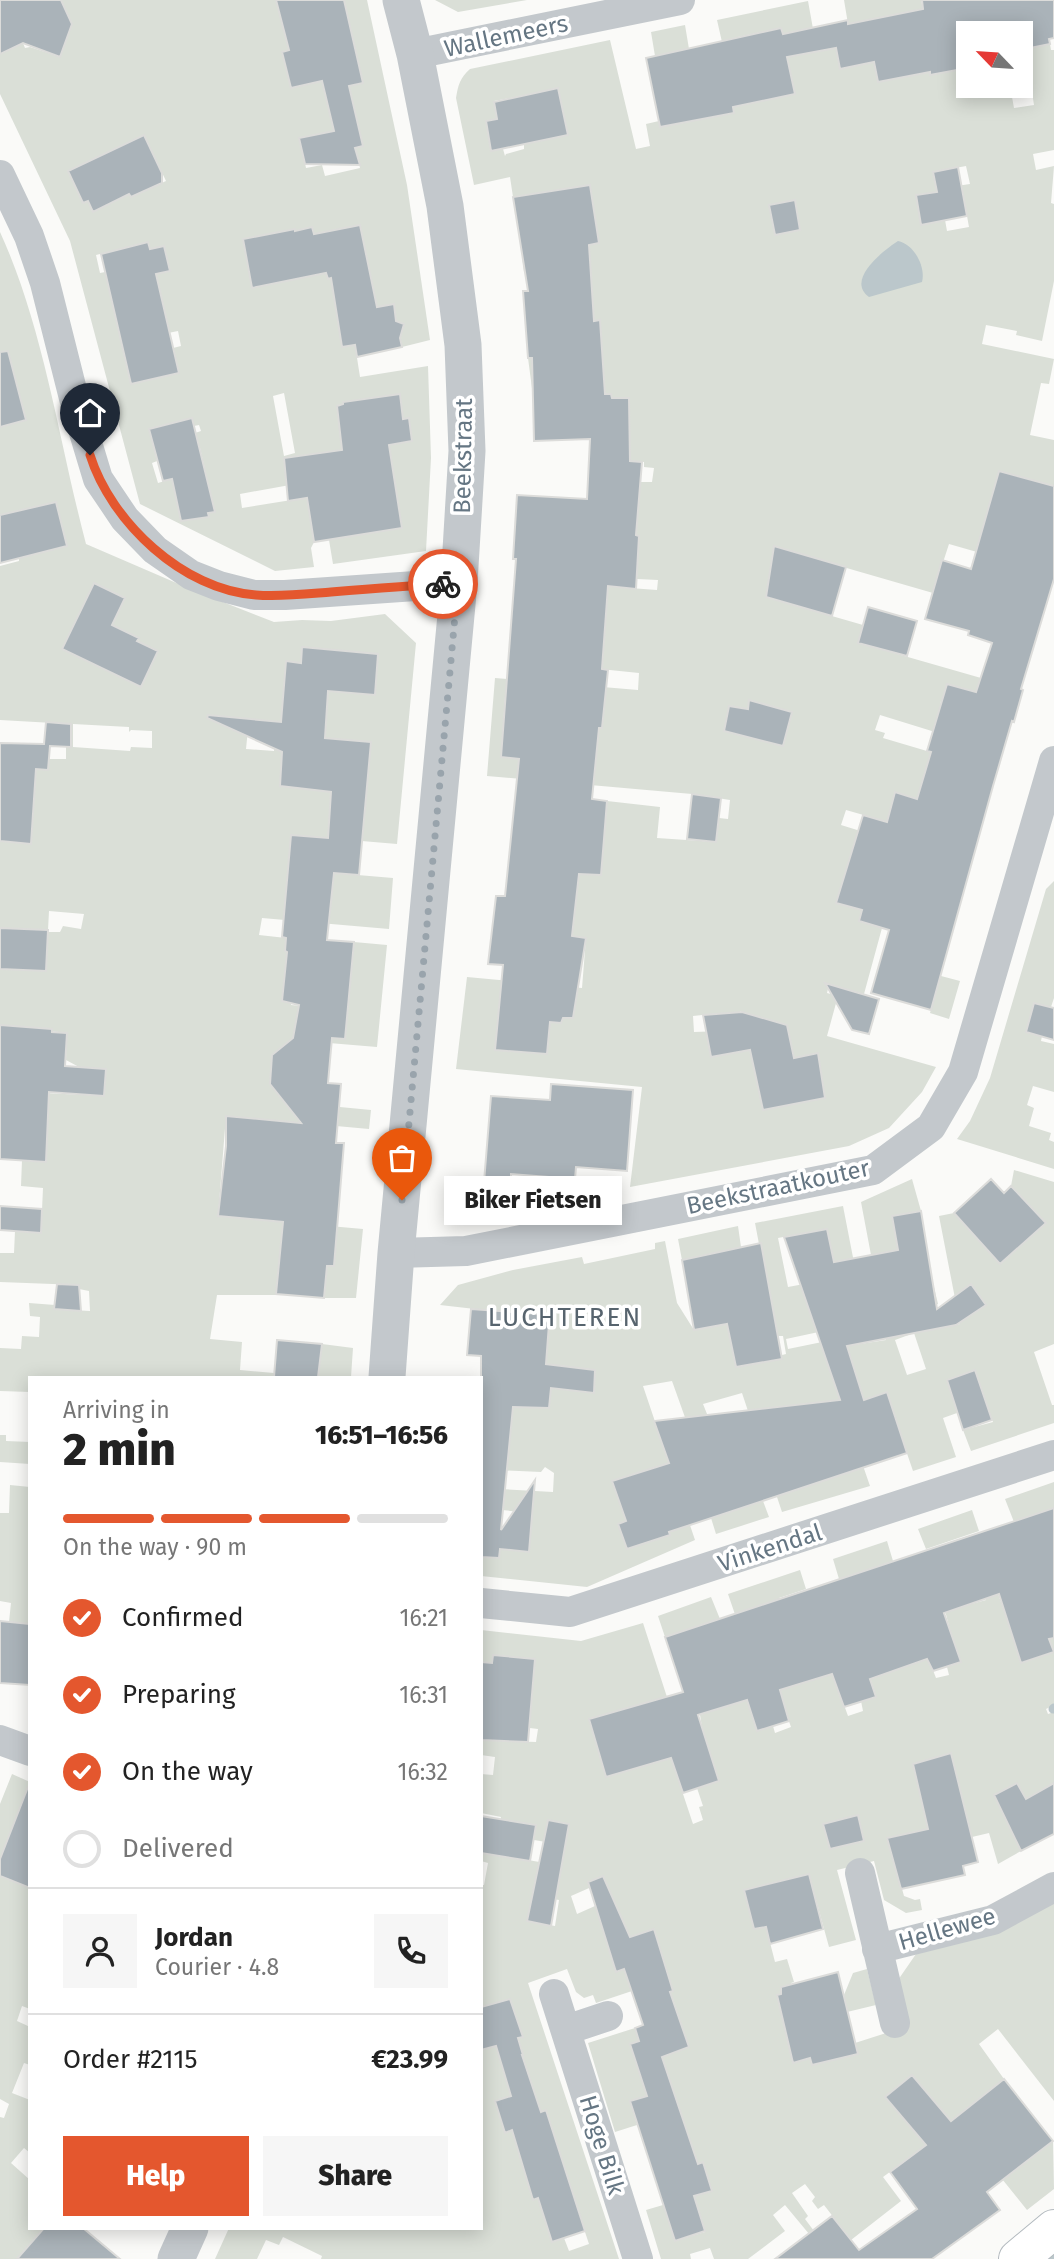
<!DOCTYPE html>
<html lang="en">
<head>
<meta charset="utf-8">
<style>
  body { margin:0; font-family:"Fira Sans",sans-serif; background:#f6f6f6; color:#222; height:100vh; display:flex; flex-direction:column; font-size:26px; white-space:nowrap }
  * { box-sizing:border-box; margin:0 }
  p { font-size:23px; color:#767676 }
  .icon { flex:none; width:38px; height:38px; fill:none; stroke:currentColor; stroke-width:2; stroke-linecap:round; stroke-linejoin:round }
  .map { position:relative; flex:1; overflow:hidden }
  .drawer { position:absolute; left:28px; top:1376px; width:455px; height:854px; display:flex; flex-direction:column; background:#fff; border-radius:0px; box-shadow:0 4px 18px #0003 }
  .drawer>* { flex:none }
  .needle { width:46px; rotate:295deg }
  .controls { position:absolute; left:956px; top:21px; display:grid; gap:14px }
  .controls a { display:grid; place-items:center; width:77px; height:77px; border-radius:0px; background:#fff; box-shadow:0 4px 18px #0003; font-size:35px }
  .pin { position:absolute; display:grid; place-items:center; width:60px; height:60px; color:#fff; margin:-72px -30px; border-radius:50% 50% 50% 0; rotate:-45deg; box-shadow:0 0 7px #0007 }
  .pin .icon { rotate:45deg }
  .courier { position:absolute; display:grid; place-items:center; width:70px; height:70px; margin:-35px; border:5px solid #e4572e; border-radius:50%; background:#fff; color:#222; box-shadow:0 2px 9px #0007 }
  .bubble { position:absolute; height:49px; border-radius:0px; background:#fff; box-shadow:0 4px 18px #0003; font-size:23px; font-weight:800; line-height:49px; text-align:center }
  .head em { font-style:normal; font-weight:800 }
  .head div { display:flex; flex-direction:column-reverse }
  .head { display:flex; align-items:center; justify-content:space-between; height:119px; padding:0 35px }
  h1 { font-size:46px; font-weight:800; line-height:52px }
  .bar { display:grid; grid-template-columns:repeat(4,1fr); gap:10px 7px; align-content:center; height:84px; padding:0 35px }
  .bar i { height:9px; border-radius:5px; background:#e0e0e0 }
  .bar .current { background:#e4572e }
  .bar p { grid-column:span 4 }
  .line { display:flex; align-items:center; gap:18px; padding:0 35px; border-top:2px solid #e0e0e0 }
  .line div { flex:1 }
  .round { display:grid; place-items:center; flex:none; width:74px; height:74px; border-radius:0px; background:#f6f6f6 }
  ol { padding:0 35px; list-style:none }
  li { display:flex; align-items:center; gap:21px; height:77px }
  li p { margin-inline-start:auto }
  li .icon { padding:7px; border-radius:50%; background:#e4572e; color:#fff; stroke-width:4 }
  li:last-child { color:#767676 }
  li i { width:38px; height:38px; border:4px solid #e0e0e0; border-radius:50% }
  .primary-button { display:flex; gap:14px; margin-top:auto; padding:14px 35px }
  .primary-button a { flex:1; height:80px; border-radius:0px; background:#e4572e; color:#fff; font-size:28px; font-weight:800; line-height:80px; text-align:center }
  .primary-button a+a { background:#f6f6f6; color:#222 }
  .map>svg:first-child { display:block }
  .green { fill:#dadfd7; fill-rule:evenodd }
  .water { fill:#bbc7cb }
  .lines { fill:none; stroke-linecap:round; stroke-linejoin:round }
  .stream { stroke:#bbc7cb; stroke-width:9 }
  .building { fill:#aab3b9; stroke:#dcdcda; stroke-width:2 }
  .secondary-casing { stroke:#b3babf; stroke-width:40 }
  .minor { stroke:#c3c8cc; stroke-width:30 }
  .tertiary { stroke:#c3c8cc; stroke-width:37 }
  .secondary { stroke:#fff; stroke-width:38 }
  .done { stroke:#99a4ac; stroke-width:7; stroke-dasharray:0 12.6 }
  .route { stroke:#e4572e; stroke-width:9 }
  .labels { text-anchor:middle; stroke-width:7; stroke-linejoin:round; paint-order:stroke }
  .street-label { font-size:24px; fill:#657683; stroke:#fff }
  .neighbourhood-label { font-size:26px; letter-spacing:2px; fill:#57646e; stroke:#fff }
</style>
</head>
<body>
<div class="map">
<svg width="1054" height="2259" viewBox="0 0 1054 2259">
  <rect width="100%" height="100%" fill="#fafaf8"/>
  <path class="green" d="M61,0H276L279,13L327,0H367L407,185L430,340L402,347L400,338L404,325L396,321L394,304L355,345L360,377L428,366L431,458L426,551L333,564L329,540L401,528L396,489L308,500L314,542L311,548L314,567L275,571L140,504L70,241L0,94V39L23,43L25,48L30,47L60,57L67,38L57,34L54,28L70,20ZM312,45L363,83L325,92L322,81L291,88L282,52ZM358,126L363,146L355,148L360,168L325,176L322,165L306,168L300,138ZM144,135L166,181L131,197L129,194L92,211L88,201L83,203L68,171ZM360,225L369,270L328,279L326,273L268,285L258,236L312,228L314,234ZM147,242L150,249L164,247L170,270L156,274L160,293L113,304L105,272L100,273L96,255ZM167,330L168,333L178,331L181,346L173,348L179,372L131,384L121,342ZM284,393L295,453L284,456L273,396ZM400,394L403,419H409L412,441L371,448L339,423L337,406ZM191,418L194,426L199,425L201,431L192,434L196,448H200L205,469L158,483L152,463L157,461L149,429ZM301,483L304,498L242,508L240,494Z
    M435,0H527L458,12Z
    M844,0H921L926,24L921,25L930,75L962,69L960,57L968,56V86H1010L1014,108L1034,105L1026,55L1032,47L1050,44L1051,50H1054V150L1033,154L1036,170L1054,166L1051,203L1054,204V281L1042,341L1016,335L1017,331L986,325L982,344L1054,359L1049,384L1041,383L1030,435L1054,440V574L949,544L933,593L774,547L766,597L863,625L859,643L981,678L976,692L941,701L935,732L880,715L875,730L885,733L883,738L937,754L924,777L917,799L895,793L888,822L846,810L841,825L883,838L837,903L862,910L882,928L864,994L829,985L827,993L838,996L827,1036L936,1067L922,1092L889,1128L849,1146L630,1187L642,1087L456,1069L467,977L582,988L586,938L572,936L576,902L548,871L601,875L607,801L660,807L657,838L716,842L719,818L728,819L730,800L692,794L487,776L495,678L638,690L639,673L600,669L606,611L603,586L657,590L658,580L637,579L639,536L589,532L638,502L639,482H652L654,468L644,467V462L617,460L612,434L630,433L629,398H612L611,394L533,396L528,358L596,353V351L602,350L600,321H594L589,267L524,272L522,255L599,243L590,185L513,197L510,177L474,185L456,98C458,85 460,78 470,69L610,40L636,149L650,146L646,124L659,121L661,127L689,122L729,73L717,20L808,1L817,51L836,48L840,69L874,62L879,82L899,78L887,16L848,24ZM781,28L795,94L751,102L738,37ZM558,89L568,135L524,144V149L506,154L505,156L503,149L491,150L486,121L497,119L494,101ZM966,166L970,184L936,189L934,172ZM963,194L969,227L947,231L941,198ZM505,697L600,707V710H604L602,728H599L595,768L567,766V762L501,757ZM749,700L792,712L783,746L743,736ZM575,1000L573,1018H563L561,1023L550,1022L500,1002ZM740,1011L787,1025L792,1048L781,1051L783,1060L817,1054L825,1098L763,1110L753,1066L766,1047L711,1056L707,1035L737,1029ZM721,1013L723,1031L694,1032L693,1016Z
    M685,25L689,49L655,56L651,32Z
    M0,232C44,328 59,442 86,544L195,591L274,622L302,620L331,621L385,614L416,643L397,844L291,835L334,873L393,878L389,929L262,918L259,935L286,938L295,956L282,1001L291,1002V1005L348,1010L354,942L387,945L377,1047L293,1040L272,1055L270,1084L288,1102L371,1110L369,1129L226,1116L218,1216L363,1229L356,1298H324L327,1266L282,1239L276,1291L286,1292V1295H217L210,1339L242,1342L240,1370L274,1373V1377H30V1392L0,1391V1348L21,1349L22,1336L39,1337L40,1317L30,1316L29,1303L55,1305V1309L90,1311L89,1291L79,1289V1285L0,1282V1253H14L15,1231L41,1232L43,1188L21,1186L22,1160L46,1161L48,1114L0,1091L107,1096H104L79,1067L66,1060L67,1033L0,1025V969L45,971L48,932H60L63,926L81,929L84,914L49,911L48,930L0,928V841L31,843L36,769L48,770L49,759H66V747L71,746V724L0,720V566L19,561V558L66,546L0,515ZM94,583L125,598L112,625L138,638L141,686L62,649ZM303,647L378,654L375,695L328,691L327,706L283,702L286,662L301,663ZM276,722L274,751L246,749L248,729ZM73,724L129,727V732L131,730L152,731V748L131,747L130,751L73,747ZM310,737L371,743L365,809L331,806L332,787L307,789L280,786L283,751Z
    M1054,881V998L1051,1007L1034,1003L1026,1031L1042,1036L1041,1041L1054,1044V1092L1033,1086L1027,1105L1034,1108L1029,1126L1051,1133L1049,1140L1054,1142V1169L957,1139L970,1121L990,1078L1046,889Z
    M941,976L960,981L949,1019L930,1013Z
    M1014,1170L1054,1182V1344L1034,1352L1052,1405H1054V1423L971,1451L963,1430L993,1422L975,1370L947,1380L957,1413L943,1418L956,1457L913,1471L886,1392L843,1408L870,1486L782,1512L760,1446L692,1437L672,1381L643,1386L695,1540L587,1587L481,1576V1547L529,1552L532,1513L481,1508V1488L553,1492L554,1473L545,1467L541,1472L495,1470L513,1407L549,1408L550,1396L544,1395L549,1324L544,1317L535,1316V1313L512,1311L511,1313L440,1305L458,1285L513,1270L582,1257L584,1264L655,1249V1243L665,1241L677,1303L694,1330L727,1324L736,1367L786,1354L783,1336H777L776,1334L755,1223L843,1206L864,1314L842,1327L786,1339L788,1349L827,1341L847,1346L886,1340L884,1335L932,1279L938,1304L928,1306L916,1332L960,1324L939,1216L954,1213L1001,1264L1045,1223L1011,1186ZM827,1229L836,1278L788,1287L778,1238ZM914,1333L926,1369L907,1375L895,1340ZM558,1365L595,1370L594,1392L556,1388ZM742,1393L750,1417L713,1429L703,1404ZM648,1470L670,1534L627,1549L619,1524L626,1521L613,1481Z
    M912,1179L921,1211L892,1216L898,1250L871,1255L861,1202Z
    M738,1226L741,1247L682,1260L678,1239Z
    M322,1344L353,1348L351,1377H318Z
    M0,1435H6V1441L30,1442V1464L0,1462Z
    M1054,1482V1508L1014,1522L1005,1499Z
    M10,1485L30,1487V1624L9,1622L11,1603L0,1601V1513H9Z
    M763,1501L769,1517L716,1534L711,1518Z
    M972,1510L979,1531L926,1549L918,1529Z
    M887,1541L893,1561L839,1579L833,1559Z
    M800,1570L806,1589L779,1598V1600L827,1658L848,1716L863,1711L861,1701L876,1696L862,1652L885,1628L899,1669L912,1664L921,1639L936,1678L949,1675L947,1667L959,1663L941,1596L960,1607L986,1600L985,1595L997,1591L1007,1619L1053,1652L1049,1639L1052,1638L1054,1587V1705L1046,1709L1048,1714L1054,1712V1783L1026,1799L1005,1818L1021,1851L998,1864L989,1833L972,1837L963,1805L925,1814L928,1829L888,1838L904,1896L915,1900L920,1899L922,1910L906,1913L884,1900L874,1861L837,1870L856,1940L829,1947L809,1874L744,1890L754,1929L766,1927L775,1962L787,1959L794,1982L791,1983L792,1987L781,1990L794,2062L810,2058L812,2065L857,2054L855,2043L908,2026L898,1980L916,1954L1054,1900V2101L998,2029L979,2044L1004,2079L971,2105L995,2136L1053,2141L1054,2189L1027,2210L956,2122L909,2164L902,2163L883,2177L901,2201L851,2240L824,2205L818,2209L812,2201L815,2197L805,2184L792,2193L808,2216L805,2219L832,2255L829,2258L785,2205L773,2215L785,2231L748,2259H714L710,2248L690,2254L691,2259H661L646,2210L663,2205L675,2241L705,2232L694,2196L711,2190L688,2167L672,2089L630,2101L637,2125L615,2132L588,2043L635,2028L639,2041L638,2065L689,2047L673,1999L666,2000L653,1929L608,1944L616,1972L625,1969L632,1991L596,2003L593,1995L584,1998L576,1992L567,1969L528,1983L619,2259H321L322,2256L283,2237L279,2245L266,2240L257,2259H215L229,2228H481V2050L496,2046L501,2062L523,2054L518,2038L522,2036L510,1999L481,2007V1885H484L488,1863L481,1861V1831L500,1823L501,1817L481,1813V1774L493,1775L495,1757L481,1755V1740L536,1742L538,1729L481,1722L531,1703L535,1660L493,1655L492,1663L481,1662V1630L581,1641L643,1623L689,1765L675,1770L693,1824L703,1820L699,1807L703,1806L697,1788L719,1781L702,1727L700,1715L728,1705L736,1668L757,1731L773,1726L775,1733L791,1727L777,1688L762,1693L728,1594ZM516,1837L564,1845L561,1866L512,1857ZM605,1881L613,1898L577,1914L571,1896ZM533,1895L559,1900L555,1926L528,1921ZM496,2101L541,2112L546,2111L558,2149L517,2148L512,2130L505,2132ZM569,2184L589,2244L569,2251L564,2238Z
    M711,1597L720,1619L665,1637L658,1616Z
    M12,1774L30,1782V1825L13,1826L0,1859V1804Z
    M0,1876L30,1888V2009L22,2006L17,2021L28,2026L30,2022V2065L24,2063L12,2093L30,2100V2153L24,2148L11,2163L30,2180V2228H44L26,2249L36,2259H0V2117L4,2118L9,2104L0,2099Z
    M867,1969L876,2005L847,2012L844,1995L853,1973Z"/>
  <path class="water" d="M898,241C914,244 926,267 922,282L869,297C845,280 884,250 898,241Z"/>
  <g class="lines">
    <path class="stream" d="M1053,1709L1054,1708
      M1051,2259L1054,2257"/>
  </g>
  <path class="building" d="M0,0H61L72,24L60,57L23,43L0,54Z
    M276,0H344L363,83L349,86L363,146L355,148L360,165L305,164L299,138L334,131L322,81L291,88L282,52L289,50Z
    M922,0H1054V38L1049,39L1050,44L1020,50V30L1000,33H968V68L930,75V72L878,82L874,62L840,69L836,48L787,57L795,94L733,107L734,113L660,127L646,58L781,28L783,34L848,20V24L923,9Z
    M558,88L568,135L491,151L486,121L497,119L494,102Z
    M144,135L162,173V183L131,197L129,194L93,212L88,201L83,203L68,171Z
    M958,167L967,216L921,225L916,195L937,192L933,172Z
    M590,185L599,243L589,245L594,321L600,320L605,394H611L612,398H629L630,461L642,462L636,535L639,536L636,589L608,586L602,669L608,670L602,728H599L592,799L607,801L604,839L601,875L579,874L572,936L586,938L573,1018H563L561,1023L550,1022L547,1054L495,1050L503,965L488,964L496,896H505L519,759L501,757L516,559H513L517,495L587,499L590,439L534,441L532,358H528L523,291H528L513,197Z
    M795,200L800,230L775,235L769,205Z
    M360,225L377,307L394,304L396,321L404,324L400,338L402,347L357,357L355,345L342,347L331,278L328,279L326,273L252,288L243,239L295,229V231L312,227L314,234Z
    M148,242L150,249L164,246L170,271L156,274L179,373L131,384L101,254Z
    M8,351L26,420L0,427V352Z
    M400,394L403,419L409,418L412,441L389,445L402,528L314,542L307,498L288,501L284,458L342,450L337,406L343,404V402Z
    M192,418L215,512L208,513L209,517L181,521L172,479L163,481L149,429Z
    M999,471L1054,486V579L1021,689L1023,690L1014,722L1012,721L993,786L931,1010L871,993L889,930L859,921L862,910L836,903L863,815L887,822L895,792L917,799L931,752L927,751L947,684L976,692L992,643L968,635L969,631L925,619L942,560L971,569Z
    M56,502L67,546L0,563V515Z
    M774,546L846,567L832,616L766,597Z
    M94,583L125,598L112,625L139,638L137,641L158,651L141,687L62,649Z
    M868,607L917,621L907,656L858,643Z
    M302,647L378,654L375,695L328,691L325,738L371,742L359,875L334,873L327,940L354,942L345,1039L332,1038L328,1083L341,1084L336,1143H344L334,1266H327L324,1298L276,1294L283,1222L218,1216L226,1146V1116L301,1123L270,1084L272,1055L293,1038L299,1005L282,1001L287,952L285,951L286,938L282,937L291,835L328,838L331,792L280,786L282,752L207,718L208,715L281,722L286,661L301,663Z
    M749,700L792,712L783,746L724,731L729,706L748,709Z
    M46,722L71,724V747L50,746L48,770L36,769L31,844L0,841V743L44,744Z
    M692,794L721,798L716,842L687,839Z
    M0,928L48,930L46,971L0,969Z
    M825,983L879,999L869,1034L852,1030Z
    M1034,1003L1054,1008V1040L1026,1032Z
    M742,1012L787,1025L794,1058L818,1053L825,1098L763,1110L750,1050L711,1057L703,1015Z
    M0,1025L52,1029V1032L67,1033L65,1066L106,1069L104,1096L49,1092L46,1162L0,1159Z
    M551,1084L633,1090L627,1171L576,1167L575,1179L511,1174V1184L484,1182L491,1096L550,1100Z
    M991,1179L1004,1193L1011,1186L1046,1223L1000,1264L954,1213Z
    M0,1206L42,1209L41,1233L0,1230Z
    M921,1211L937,1309L971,1284L986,1305L956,1325L847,1346L864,1400L887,1392L907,1453L669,1532L670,1535L627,1549L618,1524L626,1521L612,1481L669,1463L654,1421L840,1400L784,1237L827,1229L834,1262L898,1250L892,1216Z
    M761,1243L782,1359L736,1367L727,1324L694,1330L682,1260Z
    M57,1284L79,1285L81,1311L54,1309Z
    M471,1309L541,1314L549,1324L546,1364L595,1370L594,1393L551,1388L549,1408L513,1407L501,1530L535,1480L529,1552L500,1549L499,1558L481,1557V1356L467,1355Z
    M277,1340L322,1344L318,1377H274Z
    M975,1370L992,1420L963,1430L947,1380Z
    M1054,1508V1638L1049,1639L1054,1652L1021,1663L999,1594L944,1613L961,1662L933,1671L927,1659L870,1679L876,1697L844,1707L832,1674L780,1690L789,1721L757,1731L747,1700L698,1715L719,1781L683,1793L671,1758L606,1777L589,1719L683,1692L665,1637Z
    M0,1621L30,1624V1685L0,1683Z
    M493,1655L535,1659L528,1742L481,1740V1662L492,1663Z
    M951,1753L978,1862L963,1866L965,1875L901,1889L887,1838L928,1829L913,1764Z
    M1017,1783L1026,1799L1054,1783V1834L1021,1851L994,1795Z
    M28,1787H30V1888L0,1876V1859Z
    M858,1815L864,1841L830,1849L823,1824Z
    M481,1816L536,1825L530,1861L481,1853Z
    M548,1820L569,1824L551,1926L527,1921Z
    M809,1874L823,1929L770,1944L766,1927L754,1929L744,1890Z
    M603,1876L630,1937L654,1929L673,1991L670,1992L689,2047L662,2057L698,2164L703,2162L712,2191L694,2196L705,2231L675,2241L630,2101L647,2096L630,2044L639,2041L635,2028L643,2025L624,1969L616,1972L588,1882Z
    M838,1972L858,2054L812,2065L810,2058L793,2063L777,1995L781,1994V1987Z
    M510,1999L523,2037L518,2038L523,2055H522L541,2112L546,2110L585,2231L552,2242L538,2198L533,2200L512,2130L505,2133L495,2101L511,2096L496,2046L481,2050V2007Z
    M912,2075L951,2121L1004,2079L1053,2141L987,2192L1000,2210L932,2259H775L832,2216L859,2250L917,2209L890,2172L926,2145L885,2097Z
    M44,2228H83L120,2259H17Z"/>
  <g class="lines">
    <g class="secondary-casing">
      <path id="secondary" d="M1018,2259L1054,2229"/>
    </g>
    <path class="minor" d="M415,54L680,0
      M0,175L29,236L45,283L76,406L98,479L125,519L155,550L191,575L219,586L254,595H285L459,583
      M396,1253L466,1251L873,1170L931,1127L963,1072L1054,761
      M481,1603L570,1612L1054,1455
      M0,1740L30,1751
      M860,1873L895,2023
      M877,1949L993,1920L1054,1887
      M554,1994L638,2259
      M566,2030L608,2016"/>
    <path class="tertiary" d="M387,1377L396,1253L459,583L467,451L463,345L445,206L415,54L401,0
      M176,2259L190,2228"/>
    <use href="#secondary" class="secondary"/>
  </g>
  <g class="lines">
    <path class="done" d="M402,1200L458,583L443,584"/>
    <path class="route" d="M90,455C111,522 183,590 256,595C281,597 306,594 331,592C368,589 405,586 443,584"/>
  </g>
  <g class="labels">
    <g class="street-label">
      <text transform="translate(506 36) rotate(-12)" y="8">Wallemeers</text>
      <text transform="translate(463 456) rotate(-89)" y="8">Beekstraat</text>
      <text transform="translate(778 1187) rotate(-12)" y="8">Beekstraatkouter</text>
      <text transform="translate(770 1548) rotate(-18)" y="8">Vinkendal</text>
      <text transform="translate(947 1929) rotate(-16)" y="8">Hellewee</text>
      <text transform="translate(602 2145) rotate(73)" y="8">Hoge Bilk</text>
    </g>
    <g class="neighbourhood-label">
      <text x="565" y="1326">LUCHTEREN</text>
    </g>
  </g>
</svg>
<div class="controls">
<a><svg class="needle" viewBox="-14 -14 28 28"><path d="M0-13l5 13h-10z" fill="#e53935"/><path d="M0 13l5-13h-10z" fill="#767676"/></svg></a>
</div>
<div class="pin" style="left:402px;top:1200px;background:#ea580c"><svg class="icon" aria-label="bag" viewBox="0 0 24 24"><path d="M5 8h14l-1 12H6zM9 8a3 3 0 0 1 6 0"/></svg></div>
<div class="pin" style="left:90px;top:455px;background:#1f2937"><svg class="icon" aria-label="home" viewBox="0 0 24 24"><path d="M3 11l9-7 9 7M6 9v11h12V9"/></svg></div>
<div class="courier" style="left:443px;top:584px"><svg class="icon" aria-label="bike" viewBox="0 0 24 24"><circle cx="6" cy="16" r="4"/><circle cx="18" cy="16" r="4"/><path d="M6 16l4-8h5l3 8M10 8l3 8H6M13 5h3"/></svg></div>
<div class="bubble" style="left:444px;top:1176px;width:178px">Biker Fietsen</div>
<section class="drawer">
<div class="head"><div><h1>2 min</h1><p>Arriving in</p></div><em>16:51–16:56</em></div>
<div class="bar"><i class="current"></i><i class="current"></i><i class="current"></i><i></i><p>On the way · 90 m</p></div>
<ol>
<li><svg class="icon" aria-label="check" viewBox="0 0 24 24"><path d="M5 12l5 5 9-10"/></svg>Confirmed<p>16:21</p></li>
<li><svg class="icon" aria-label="check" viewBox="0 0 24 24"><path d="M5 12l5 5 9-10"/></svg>Preparing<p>16:31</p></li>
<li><svg class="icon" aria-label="check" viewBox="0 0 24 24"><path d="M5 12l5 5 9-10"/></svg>On the way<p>16:32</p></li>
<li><i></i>Delivered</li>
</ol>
<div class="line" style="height:126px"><a class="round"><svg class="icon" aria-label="person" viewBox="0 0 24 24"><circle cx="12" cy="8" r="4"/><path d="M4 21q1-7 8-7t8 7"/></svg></a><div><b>Jordan</b><p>Courier · 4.8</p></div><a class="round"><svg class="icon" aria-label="phone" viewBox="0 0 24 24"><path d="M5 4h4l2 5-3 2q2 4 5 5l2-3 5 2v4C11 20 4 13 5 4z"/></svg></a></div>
<div class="line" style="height:91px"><div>Order #2115</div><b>€23.99</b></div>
<div class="primary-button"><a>Help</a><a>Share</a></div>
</section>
</div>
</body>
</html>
